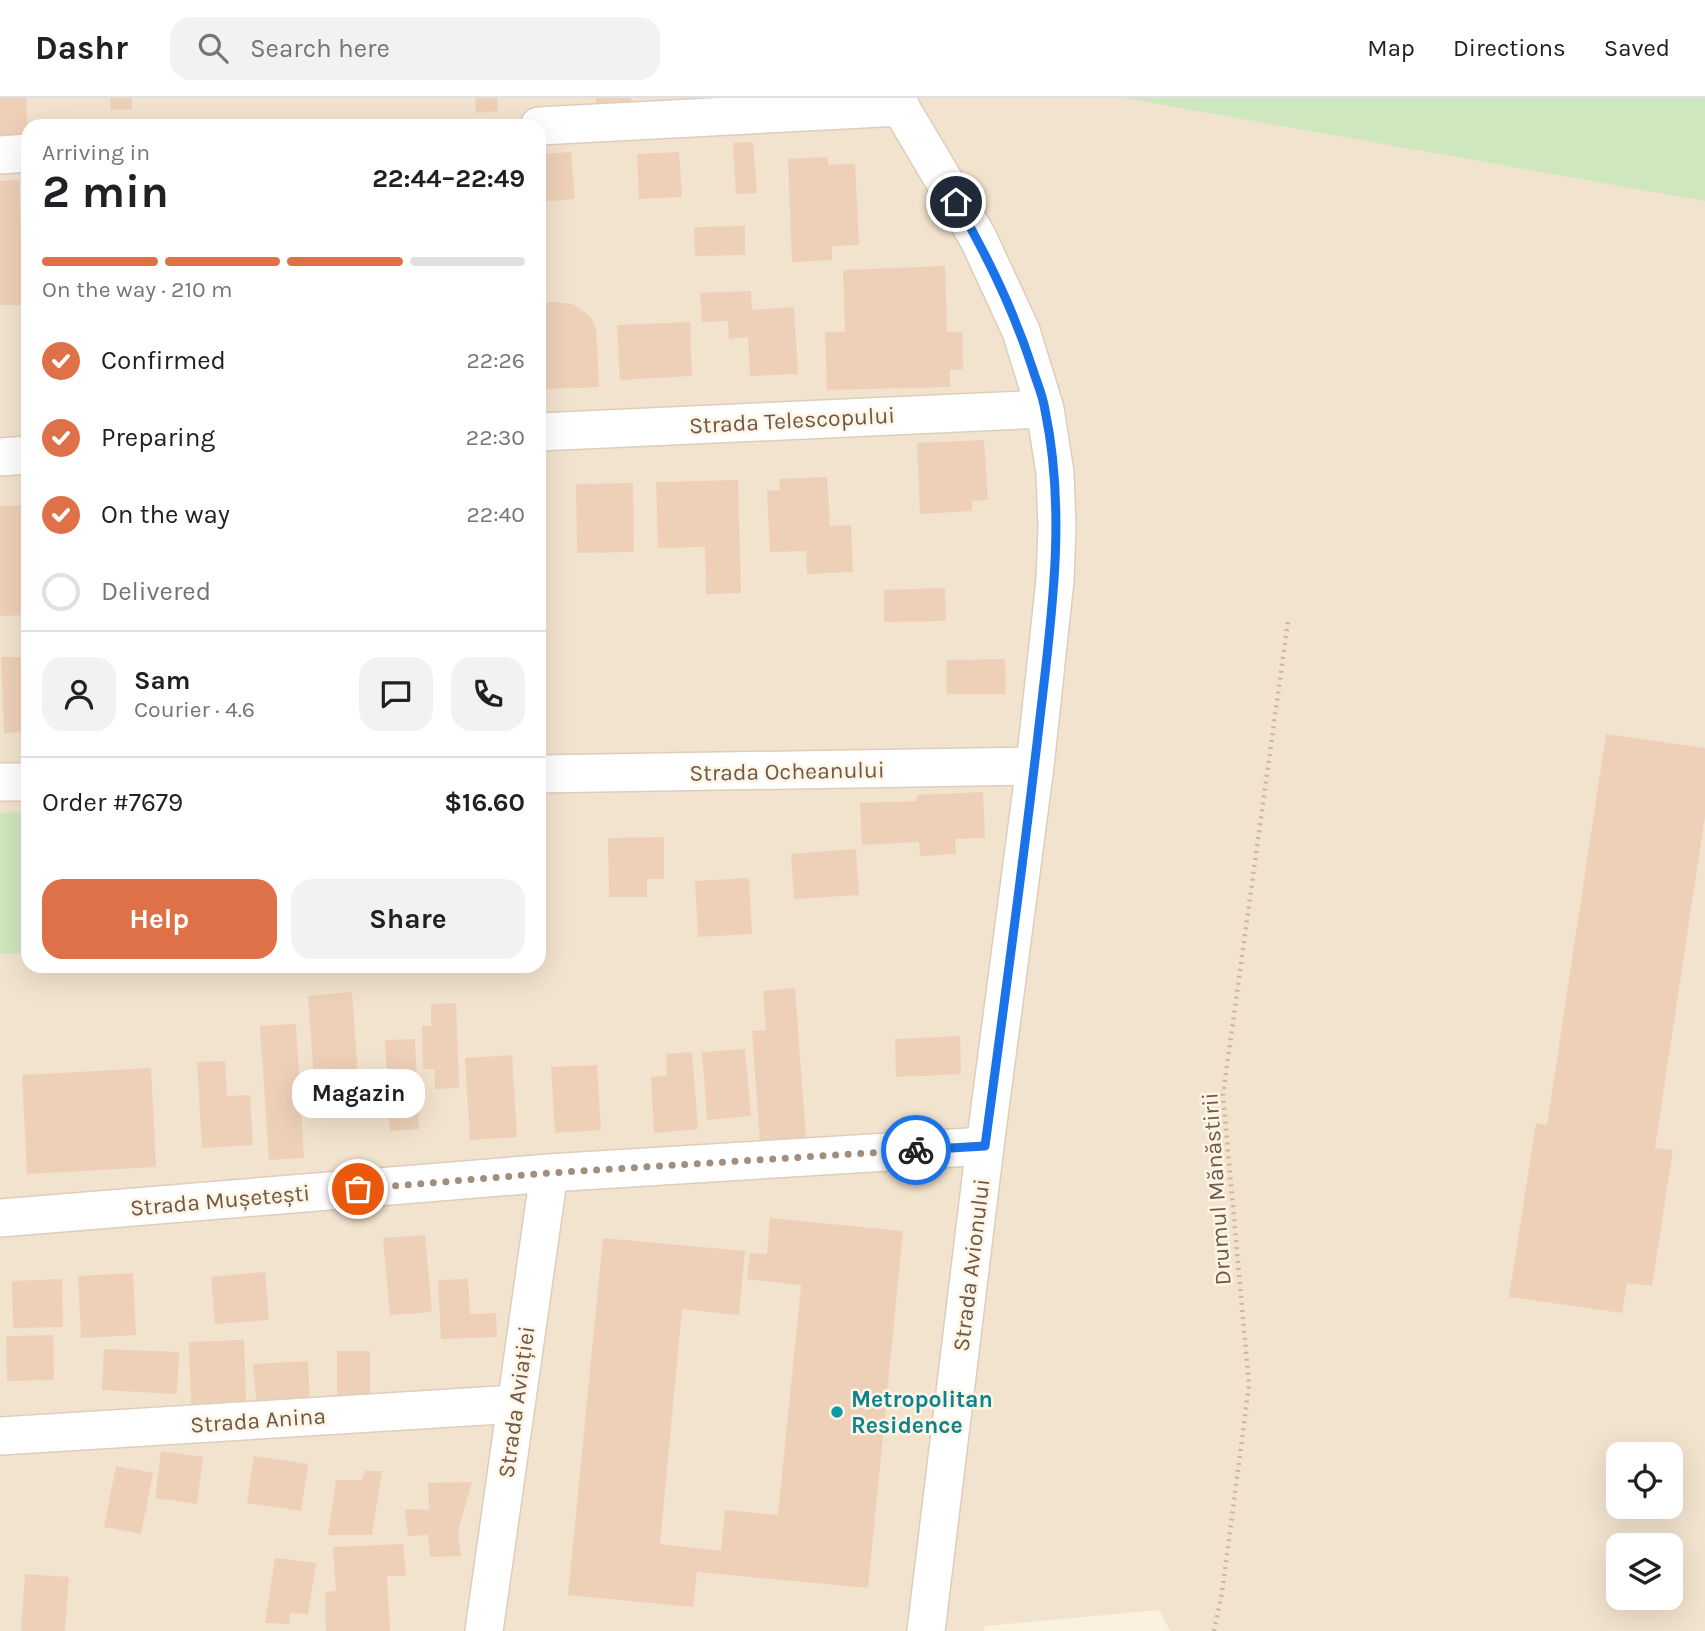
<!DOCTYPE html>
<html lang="en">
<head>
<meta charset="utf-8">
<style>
  body { margin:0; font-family:Karla,sans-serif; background:#f2f2f2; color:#202124; height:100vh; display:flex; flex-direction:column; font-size:26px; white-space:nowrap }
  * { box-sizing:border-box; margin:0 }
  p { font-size:23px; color:#757577 }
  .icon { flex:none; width:38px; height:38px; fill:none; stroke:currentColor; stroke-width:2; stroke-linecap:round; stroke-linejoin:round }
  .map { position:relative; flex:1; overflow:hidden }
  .details { position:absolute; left:21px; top:21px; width:525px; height:854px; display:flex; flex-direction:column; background:#fff; border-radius:21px; box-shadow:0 7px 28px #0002 }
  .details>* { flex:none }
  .tools { position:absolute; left:1606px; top:1344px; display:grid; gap:14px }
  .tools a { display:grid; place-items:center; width:77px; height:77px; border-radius:14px; background:#fff; box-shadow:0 7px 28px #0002; font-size:35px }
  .pin { position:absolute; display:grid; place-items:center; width:60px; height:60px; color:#fff; margin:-30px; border:4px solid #fff; border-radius:50%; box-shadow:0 2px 7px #0007 }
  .courier { position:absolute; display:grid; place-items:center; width:70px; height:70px; margin:-35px; border:5px solid #1a73e8; border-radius:50%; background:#fff; color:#222; box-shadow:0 2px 9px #0007 }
  .bubble { position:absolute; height:49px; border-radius:21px; background:#fff; box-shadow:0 7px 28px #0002; font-size:23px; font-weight:700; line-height:49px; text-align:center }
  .summary em { font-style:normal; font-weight:700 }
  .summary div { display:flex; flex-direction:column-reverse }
  .summary { display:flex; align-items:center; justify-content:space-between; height:119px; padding:0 21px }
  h1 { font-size:46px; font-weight:700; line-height:52px }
  .bar { display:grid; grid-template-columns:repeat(4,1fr); gap:10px 7px; align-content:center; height:84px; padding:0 21px }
  .bar i { height:9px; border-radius:5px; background:#e0e0e0 }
  .bar .current { background:#df7149 }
  .bar p { grid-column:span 4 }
  .line { display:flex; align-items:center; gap:18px; padding:0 21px; border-top:2px solid #e0e0e0 }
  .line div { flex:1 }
  .round { display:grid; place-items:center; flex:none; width:74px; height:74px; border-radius:21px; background:#f2f2f2 }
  ol { padding:0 21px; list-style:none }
  li { display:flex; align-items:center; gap:21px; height:77px }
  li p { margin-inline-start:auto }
  li .icon { padding:7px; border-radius:50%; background:#df7149; color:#fff; stroke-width:4 }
  li:last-child { color:#757577 }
  li i { width:38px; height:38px; border:4px solid #e0e0e0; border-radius:50% }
  .button { display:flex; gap:14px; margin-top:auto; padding:14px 21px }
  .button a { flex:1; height:80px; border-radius:21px; background:#df7149; color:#fff; font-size:28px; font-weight:700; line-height:80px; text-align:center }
  .button a+a { background:#f2f2f2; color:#202124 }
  header { display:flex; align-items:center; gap:42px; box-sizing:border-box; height:98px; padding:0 35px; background:#fff; border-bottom:2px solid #e0e0e0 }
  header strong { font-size:33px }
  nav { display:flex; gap:38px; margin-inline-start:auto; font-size:24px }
  .search { width:490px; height:63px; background:#f2f2f2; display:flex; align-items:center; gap:18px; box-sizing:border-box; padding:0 24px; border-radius:21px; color:#757577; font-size:26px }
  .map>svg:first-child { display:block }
  .residential { fill:#f2e3ce; fill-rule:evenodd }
  .green { fill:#cee7bf }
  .building { fill:#eed0b8 }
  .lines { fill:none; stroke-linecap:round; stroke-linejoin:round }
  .minor-casing { stroke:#decdbc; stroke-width:40 }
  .path { stroke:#d2b49c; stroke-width:4.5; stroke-dasharray:2 5; stroke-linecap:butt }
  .minor { stroke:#fff; stroke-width:37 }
  .done { stroke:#a08e7e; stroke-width:7; stroke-dasharray:0 12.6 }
  .route { stroke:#1a73e8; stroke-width:9 }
  .culture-dot { fill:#0f9aa8; stroke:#fef5e5; stroke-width:2.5 }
  .labels { text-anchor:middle; stroke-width:5; stroke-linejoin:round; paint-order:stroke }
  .street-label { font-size:23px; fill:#6f5849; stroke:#fef5e5 }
  .culture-label { font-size:23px; font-weight:bold; fill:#0d838f; stroke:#fef5e5; text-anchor:start }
</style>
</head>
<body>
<header>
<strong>Dashr</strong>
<div class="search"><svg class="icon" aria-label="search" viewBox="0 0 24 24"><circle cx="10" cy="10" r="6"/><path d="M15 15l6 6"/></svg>Search here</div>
<nav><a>Map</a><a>Directions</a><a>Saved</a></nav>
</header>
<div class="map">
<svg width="1705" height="1533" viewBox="0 0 1705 1533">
  <rect width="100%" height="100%" fill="#fbf1df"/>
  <path class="residential" d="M0,0H1705V1533H1170L1159,1512L985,1528L984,1533H0ZM28,28H539V868H28ZM1619,1356H1671V1409H1619ZM1619,1447H1671V1500H1619Z"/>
  <path class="green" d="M1124,0H1705V103Z
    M28,714V855L0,856V715Z"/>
  <path class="building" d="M0,0H26L28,44L0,45Z
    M110,0H132V11L111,12Z
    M475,0H497L498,13L476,15Z
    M596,0H631V7L596,8Z
    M753,44L757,95L736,96L733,45Z
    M571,54L575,101L539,104V56Z
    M679,54L682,99L639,101L637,56Z
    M827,59L828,67L855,66L859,147L832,148V162L792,164L788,61Z
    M19,82L23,207H0V83Z
    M745,128V157L695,158L694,129Z
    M945,168L947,234H962L963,271L950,272V289L827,292L825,234H845L843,172Z
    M751,193L752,212L794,209L798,276L750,278L748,239L729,241L728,223L702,224L700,195Z
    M550,204L573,206L590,218L596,230L599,289L547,291L539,284V208Z
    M690,224L692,278L620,282L617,227Z
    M984,342L988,402L972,403V413L920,416L917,345Z
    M827,379L830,428L851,427L853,474L807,476L806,453L770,454L767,393L780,392L779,381Z
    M738,382L741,495L706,496L705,449L658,450L656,384Z
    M633,385L634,454L577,455L576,386Z
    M28,407V517L0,518V408Z
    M945,490L946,523L884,524V492Z
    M1,559H28V634L4,635Z
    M1005,561L1006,596H947L946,562Z
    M1606,636L1705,650V718L1655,1050L1673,1052L1652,1188L1627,1185L1622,1215L1509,1199L1536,1025L1547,1027Z
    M983,694L985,740L955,741L956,756L920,758L919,744L862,747L860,705L917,703V697Z
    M664,739V781H647V799H609L608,740Z
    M856,751L859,797L794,801L791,756Z
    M539,759H542L546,825H539Z
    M749,780L752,836L698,839L695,783Z
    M795,890L806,1041L760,1044L752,933L766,932L763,893Z
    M352,894L359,992L315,995L308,898Z
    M456,905L459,990L435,991V971H423L422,928H431V906Z
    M296,926L304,1060L269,1062L260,928Z
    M960,938L961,976L896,979L895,941Z
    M415,941L419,1031L390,1033L385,942Z
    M745,951L751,1018L707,1022L702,954Z
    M692,954L698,1031L654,1035L651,979L667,978L666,956Z
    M512,957L517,1039L470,1042L465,960Z
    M225,963L227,998L250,997L253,1047L202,1050L197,964Z
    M597,967L601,1032L555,1035L551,969Z
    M151,970L156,1069L27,1076L22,977Z
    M770,1120L903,1133L868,1490L697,1474L693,1509L568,1497L603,1140L745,1153L739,1217L682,1211L660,1446L721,1453L725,1412L778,1417L801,1187L747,1181L750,1155L767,1156Z
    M425,1137L432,1214L390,1217L383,1140Z
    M265,1174L269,1222L215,1226L211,1179Z
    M133,1175L136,1237L81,1240L78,1178Z
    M62,1181L63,1229L13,1230L12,1183Z
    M468,1181L470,1216L496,1215L497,1239L441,1241L438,1182Z
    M53,1237L54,1282L7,1283L6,1238Z
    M244,1242L246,1303L191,1306L189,1244Z
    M104,1251L179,1254L177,1296L102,1292Z
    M337,1253H370V1302H337Z
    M308,1263L310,1308L257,1312L253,1266Z
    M161,1353L203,1359L197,1406L155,1400Z
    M254,1358L308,1366L301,1413L247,1405Z
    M116,1368L153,1375L141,1436L104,1429Z
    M365,1373H382L372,1437H328L336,1382H362Z
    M472,1384L458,1433L461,1458L430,1459L428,1437L408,1438L405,1411L429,1412L428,1385Z
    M403,1446L406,1478H387L390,1533H326L325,1494L336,1493L333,1449Z
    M275,1460L316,1465L308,1516L290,1515L289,1526L265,1525Z
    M25,1476L69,1479L65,1533H21Z"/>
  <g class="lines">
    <g class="minor-casing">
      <path id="minor" d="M895,0L978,140L1021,233L1045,311L1055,375L1057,429L1055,482L1035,668L985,1048L926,1533
        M539,28L901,9
        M0,57L28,55
        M539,334L1045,311
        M0,359L28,357
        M539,676L1035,668
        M0,684H28
        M0,1120L549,1075L985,1048
        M0,1338L516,1306
        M484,1533L549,1075"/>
    </g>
    <path class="path" d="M1214,1533L1222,1495L1249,1287L1223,997L1288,523"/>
    <use href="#minor" class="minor"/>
  </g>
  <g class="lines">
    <path class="done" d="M358,1091L549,1075L916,1052"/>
    <path class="route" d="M916,1052L985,1048C1004,908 1023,768 1039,628C1051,523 1067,417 1045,312C1043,298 1037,285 1033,272C1014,213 987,157 956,104"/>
  </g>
  <circle class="culture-dot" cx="837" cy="1314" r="7"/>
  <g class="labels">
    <g class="street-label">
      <text transform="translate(792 322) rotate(-3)" y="8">Strada Telescopului</text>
      <text transform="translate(787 673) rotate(-1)" y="8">Strada Ocheanului</text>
      <text transform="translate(1216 1091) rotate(-94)" y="8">Drumul Mănăstirii</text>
      <text transform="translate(220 1102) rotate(-5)" y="8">Strada Mușetești</text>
      <text transform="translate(971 1167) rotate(-83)" y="8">Strada Avionului</text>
      <text transform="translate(516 1304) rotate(-82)" y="8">Strada Aviației</text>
      <text transform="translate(258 1322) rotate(-4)" y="8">Strada Anina</text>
    </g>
    <g class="culture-label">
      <text x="851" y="1309">Metropolitan<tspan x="851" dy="26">Residence</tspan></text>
    </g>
  </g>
</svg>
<div class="tools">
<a><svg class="icon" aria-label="locate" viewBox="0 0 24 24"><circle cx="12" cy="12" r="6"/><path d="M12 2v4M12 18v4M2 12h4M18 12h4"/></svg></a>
<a><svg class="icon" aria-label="layers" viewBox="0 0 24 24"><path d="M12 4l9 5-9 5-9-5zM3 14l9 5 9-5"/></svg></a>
</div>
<div class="pin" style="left:358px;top:1091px;background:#ea580c"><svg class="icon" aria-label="bag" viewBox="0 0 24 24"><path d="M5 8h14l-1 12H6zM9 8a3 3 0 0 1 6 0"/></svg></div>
<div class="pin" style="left:956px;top:104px;background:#1f2937"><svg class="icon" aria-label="home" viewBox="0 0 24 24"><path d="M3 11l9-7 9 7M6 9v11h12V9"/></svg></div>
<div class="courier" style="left:916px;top:1052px"><svg class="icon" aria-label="bike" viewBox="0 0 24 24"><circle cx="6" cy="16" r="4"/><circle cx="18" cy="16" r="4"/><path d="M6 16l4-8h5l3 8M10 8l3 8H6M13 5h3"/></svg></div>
<div class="bubble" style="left:292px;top:971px;width:133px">Magazin</div>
<section class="details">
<div class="summary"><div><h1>2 min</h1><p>Arriving in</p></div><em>22:44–22:49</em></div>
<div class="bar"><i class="current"></i><i class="current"></i><i class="current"></i><i></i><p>On the way · 210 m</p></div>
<ol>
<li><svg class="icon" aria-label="check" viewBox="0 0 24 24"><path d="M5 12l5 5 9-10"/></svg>Confirmed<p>22:26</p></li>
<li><svg class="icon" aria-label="check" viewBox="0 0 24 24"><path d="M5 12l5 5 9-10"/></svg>Preparing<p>22:30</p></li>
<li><svg class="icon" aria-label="check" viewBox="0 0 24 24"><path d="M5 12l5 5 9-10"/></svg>On the way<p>22:40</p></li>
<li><i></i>Delivered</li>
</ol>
<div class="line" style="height:126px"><a class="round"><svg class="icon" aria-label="person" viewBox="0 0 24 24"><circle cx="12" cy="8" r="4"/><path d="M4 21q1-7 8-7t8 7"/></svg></a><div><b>Sam</b><p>Courier · 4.6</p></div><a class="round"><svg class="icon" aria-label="chat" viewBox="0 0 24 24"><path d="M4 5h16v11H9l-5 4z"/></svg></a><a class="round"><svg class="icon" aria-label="phone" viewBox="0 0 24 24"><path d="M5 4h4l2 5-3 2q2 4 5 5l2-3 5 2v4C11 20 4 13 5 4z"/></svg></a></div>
<div class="line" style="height:91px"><div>Order #7679</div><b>$16.60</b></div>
<div class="button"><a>Help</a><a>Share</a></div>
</section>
</div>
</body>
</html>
